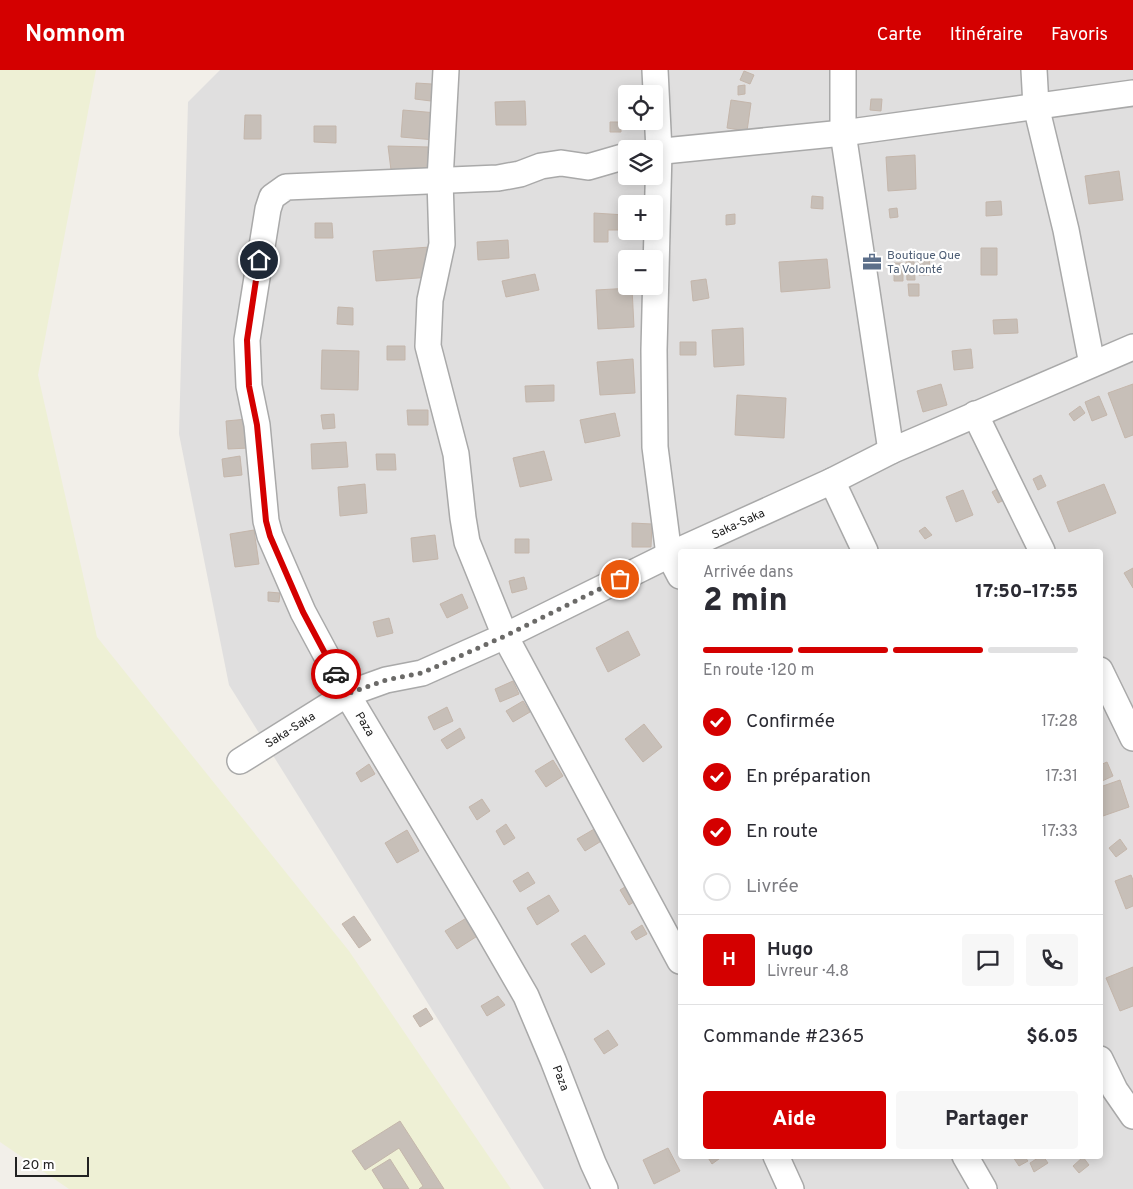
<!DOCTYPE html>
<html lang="fr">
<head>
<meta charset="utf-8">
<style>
  body { margin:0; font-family:Overpass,sans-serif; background:#f7f7f7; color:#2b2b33; height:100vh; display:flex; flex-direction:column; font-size:19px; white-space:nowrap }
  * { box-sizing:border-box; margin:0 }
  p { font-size:16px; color:#7c7c81 }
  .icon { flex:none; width:28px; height:28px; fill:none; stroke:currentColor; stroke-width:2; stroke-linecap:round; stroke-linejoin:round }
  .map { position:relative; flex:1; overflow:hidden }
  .details { position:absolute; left:678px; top:479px; width:425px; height:610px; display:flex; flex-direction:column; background:#fff; border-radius:5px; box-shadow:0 2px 12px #0003 }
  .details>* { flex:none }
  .controls { position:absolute; left:618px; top:15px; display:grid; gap:10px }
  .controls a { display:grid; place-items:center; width:45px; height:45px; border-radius:5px; background:#fff; box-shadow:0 2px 12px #0003; font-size:25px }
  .scale { position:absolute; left:15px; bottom:12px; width:74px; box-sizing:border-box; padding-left:5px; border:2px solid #222; border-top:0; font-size:14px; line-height:18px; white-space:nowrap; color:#222; -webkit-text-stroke:4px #fff; paint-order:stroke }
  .pin { position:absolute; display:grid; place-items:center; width:42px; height:42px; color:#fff; margin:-21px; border:2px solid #fff; border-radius:50%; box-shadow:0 1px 5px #0007 }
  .courier { position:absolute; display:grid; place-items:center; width:50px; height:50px; margin:-25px; border:4px solid #d40000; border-radius:50%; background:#fff; color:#222; box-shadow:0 1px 6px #0007 }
  .head em { font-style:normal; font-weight:800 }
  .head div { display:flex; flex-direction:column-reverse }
  .head { display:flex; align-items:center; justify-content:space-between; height:85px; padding:0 25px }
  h1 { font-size:32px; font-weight:800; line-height:38px }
  .bar { display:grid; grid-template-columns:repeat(4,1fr); gap:8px 5px; align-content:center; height:60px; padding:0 25px }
  .bar i { height:6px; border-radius:4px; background:#e1e1e2 }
  .bar .current { background:#d40000 }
  .bar p { grid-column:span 4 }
  .line { display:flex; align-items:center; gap:12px; padding:0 25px; border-top:1px solid #e1e1e2 }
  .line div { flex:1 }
  .round { display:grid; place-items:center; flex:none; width:52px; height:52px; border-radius:5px; background:#f7f7f7 }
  ol { padding:0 25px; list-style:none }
  li { display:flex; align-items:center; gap:15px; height:55px }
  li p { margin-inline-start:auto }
  li .icon { padding:5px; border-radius:50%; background:#d40000; color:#fff; stroke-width:4 }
  li:last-child { color:#7c7c81 }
  li i { width:28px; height:28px; border:2px solid #e1e1e2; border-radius:50% }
  .cta { display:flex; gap:10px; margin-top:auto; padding:10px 25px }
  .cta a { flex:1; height:58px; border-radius:5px; background:#d40000; color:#fff; font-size:20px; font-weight:800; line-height:58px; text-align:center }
  .cta a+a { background:#f7f7f7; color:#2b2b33 }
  header { display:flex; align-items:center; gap:30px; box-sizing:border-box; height:70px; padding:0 25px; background:#d40000; color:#fff }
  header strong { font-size:24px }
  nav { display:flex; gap:28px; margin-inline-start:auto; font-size:18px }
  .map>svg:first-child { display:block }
  .residential { fill:#e0dfdf; fill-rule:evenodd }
  .farmland { fill:#eef0d5 }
  .building { fill:#c7bfb8; stroke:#c4b6ab }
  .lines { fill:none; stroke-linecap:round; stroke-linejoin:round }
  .minor-casing { stroke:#a9a9a9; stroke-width:28 }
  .minor { stroke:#fff; stroke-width:25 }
  .done { stroke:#6b6a68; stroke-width:5; stroke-dasharray:0 9 }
  .route { stroke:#d40000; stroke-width:6 }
  .labels { text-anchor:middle; stroke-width:4.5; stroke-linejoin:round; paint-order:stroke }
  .service-label { font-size:12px; fill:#4e5e75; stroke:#fff; text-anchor:start }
  .street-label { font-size:12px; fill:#222; stroke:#fff }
</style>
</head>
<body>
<header>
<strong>Nomnom</strong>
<nav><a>Carte</a><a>Itinéraire</a><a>Favoris</a></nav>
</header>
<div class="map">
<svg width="1133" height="1119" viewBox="0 0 1133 1119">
  <rect width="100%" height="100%" fill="#f2efe9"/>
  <path class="residential" d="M220,0H1133V1119H544L229,615L179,364L188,32ZM626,24H654V51H626ZM626,79H654V106H626ZM626,134H654V161H626ZM626,189H654V216H626ZM680,481H1100V1086H680Z"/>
  <path class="farmland" d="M0,0H96L38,305L97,567L349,881L511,1119H69L0,1072Z"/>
  <path class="building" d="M744,1L754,5L750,14L740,10Z
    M416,13L432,14L431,31L415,29Z
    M745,15V24L738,25V16Z
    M871,29H882L881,41L870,40Z
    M731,30L751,33L747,61L727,58Z
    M525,31L526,55H496L495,32Z
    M403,40L437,43L435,70L401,67Z
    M245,45H261V69H244Z
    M610,52H621V62H610Z
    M314,56H336V73L314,72Z
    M388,76L429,77L428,103L391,100Z
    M915,85L916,119L888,121L886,87Z
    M1119,101L1123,130L1089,134L1085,106Z
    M812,126L823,127V139L811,138Z
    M1001,131L1002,145L986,146V132Z
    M897,138L898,147L890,148L889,139Z
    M594,143L625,145L626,160H608V172H594Z
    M735,144V154L726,155V145Z
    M315,153H332L333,168H315Z
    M508,170L509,188L478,190L477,172Z
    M430,177L432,207L376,211L373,181Z
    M981,178H997V205H981Z
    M929,187L930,205H919L918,188Z
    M827,189L830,218L781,222L779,192Z
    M906,191H914L915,210H907Z
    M894,193H903V211H894Z
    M535,204L539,220L506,227L502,211Z
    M706,209L709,228L693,231L691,211Z
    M908,214H919V226H909Z
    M632,218L634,257L598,259L596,220Z
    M338,237L353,238V255L337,254Z
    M1017,249L1018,263L994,264L993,250Z
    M743,258L744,295L714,297L712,260Z
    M680,272H696V285H680Z
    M387,276H405V290H387Z
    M971,279L973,298L954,300L952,281Z
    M322,280L359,281L358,320L321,319Z
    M633,289L635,323L600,325L597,292Z
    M941,314L947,335L923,342L917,321Z
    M1133,314V365L1125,368L1108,323Z
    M554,315V331L526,332L525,316Z
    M737,325L786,328L784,368L735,365Z
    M1099,326L1107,345L1092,351L1085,332Z
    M1080,336L1085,343L1074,351L1069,344Z
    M407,340H428V355H408Z
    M615,343L620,366L585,373L580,350Z
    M334,344L335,358L323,359L321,345Z
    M247,349L249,378L228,379L226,351Z
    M346,372L348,397L312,399L311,374Z
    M544,381L552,410L520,417L513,388Z
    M376,384H395L396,400H377Z
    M240,386L242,405L224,407L222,389Z
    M1041,405L1046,416L1038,420L1033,409Z
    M365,414L367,443L340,446L338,417Z
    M1104,414L1116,443L1069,462L1057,432Z
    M1004,415L1010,427L998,433L992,422Z
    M963,420L973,445L956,452L946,427Z
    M632,453L652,454L651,477H632Z
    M925,457L932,465L925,469L919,461Z
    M254,460L259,494L235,497L230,464Z
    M435,465L438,489L413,492L411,468Z
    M515,469H529V483H515Z
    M1133,498V518L1124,503Z
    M524,507L527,519L512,523L509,511Z
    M268,522L280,523L279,532L268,531Z
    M462,524L468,538L447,548L440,534Z
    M389,548L393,563L377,567L373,552Z
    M628,561L640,585L608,602L596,578Z
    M513,611L519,624L500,632L495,619Z
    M523,631L530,642L513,652L506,641Z
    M447,637L453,651L434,660L428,647Z
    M644,654L662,677L643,692L625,669Z
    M460,658L465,668L447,679L441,670Z
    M553,690L563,706L546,717L535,701Z
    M1107,692L1113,706L1100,712V695Z
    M369,694L375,704L361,712L356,703Z
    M1120,710L1129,737L1100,747V717Z
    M482,729L490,741L477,750L469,737Z
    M506,754L515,768L504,775L496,761Z
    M596,758L603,770L585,781L577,769Z
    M407,760L419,781L397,793L385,773Z
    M1120,769L1127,779L1116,787L1109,778Z
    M528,802L535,813L520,822L513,811Z
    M1131,805L1133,810V836L1126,839L1115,811Z
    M633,812L642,827L629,835L620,820Z
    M549,825L559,841L537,855L527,838Z
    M354,846L371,870L359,878L342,854Z
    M468,847L479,865L457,879L445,861Z
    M642,855L647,864L636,870L631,862Z
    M585,865L605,894L591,903L571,874Z
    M1133,897V936L1120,941L1106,908Z
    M498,926L505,935L487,946L481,936Z
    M426,938L433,949L420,957L413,946Z
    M608,960L618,975L604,984L594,969Z
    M400,1051L444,1119H419L423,1116L399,1078L365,1100L352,1081Z
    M668,1078L680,1101L654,1114L643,1090Z
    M707,1086H723L712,1094Z
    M1014,1086H1024L1028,1091L1019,1096L1013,1087Z
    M1041,1086H1043L1048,1093L1034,1102L1030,1093Z
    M1083,1087L1089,1095L1079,1103L1073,1096Z
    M390,1089L409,1119H384L372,1100Z"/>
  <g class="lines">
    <g class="minor-casing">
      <g id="minor">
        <path d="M446,0L440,110L442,174L430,230L428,276L456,384L463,448L467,472L505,566L680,891"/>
        <path d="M655,0L659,81L654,280L655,377L669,485L680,506"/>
        <path d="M843,0V63L891,381"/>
        <path d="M1034,0L1036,36L1066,160L1092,294"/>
        <path d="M654,82L843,63L1133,23"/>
        <path d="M975,344L1042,481"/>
        <path d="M832,411L865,481"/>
        <path d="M1100,600L1133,668"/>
        <path id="s1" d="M240,691L347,624L386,610L422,603L505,566L669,485L832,411L891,381L1133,277"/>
        <path d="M1100,989L1115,1020L1133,1046"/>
        <path d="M776,1086L791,1119"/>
        <path d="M965,1086L984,1119"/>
        <path d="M605,1119L593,1093L553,990L526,926L485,855L347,624L303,542L270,466L266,451L257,355L249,316L247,270L268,139L272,127L286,117L498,108L520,104L541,96L561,93L588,97L626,86"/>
      </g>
    </g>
    <use href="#minor" class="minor"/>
  </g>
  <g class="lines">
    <path class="done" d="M336,604L347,624L386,610L422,603L505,566L620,509"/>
    <path class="route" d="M259,190L247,270L249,316L257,355L266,451L270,466L303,542L336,604"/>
  </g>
  <defs>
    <g id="office-bare" transform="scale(1.5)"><path d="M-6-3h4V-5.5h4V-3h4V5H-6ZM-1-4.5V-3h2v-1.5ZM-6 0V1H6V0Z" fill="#5c6f8a" stroke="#fff" stroke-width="2.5" paint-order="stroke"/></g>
  </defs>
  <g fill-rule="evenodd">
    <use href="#office-bare" x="872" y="192"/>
  </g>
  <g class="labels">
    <g class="service-label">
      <text x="887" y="189">Boutique Que<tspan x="887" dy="14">Ta Volonté</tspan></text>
    </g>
    <g class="street-label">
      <text dy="4" stroke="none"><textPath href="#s1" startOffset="554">Saka-Saka</textPath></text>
      <text transform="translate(365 654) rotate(59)" y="4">Paza</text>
      <text dy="4" stroke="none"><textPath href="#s1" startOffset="59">Saka-Saka</textPath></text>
      <text transform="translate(561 1008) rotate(69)" y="4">Paza</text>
    </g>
  </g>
</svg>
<div class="controls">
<a><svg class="icon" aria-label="locate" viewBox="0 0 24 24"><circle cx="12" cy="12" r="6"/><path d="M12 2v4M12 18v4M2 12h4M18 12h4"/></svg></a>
<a><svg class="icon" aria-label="layers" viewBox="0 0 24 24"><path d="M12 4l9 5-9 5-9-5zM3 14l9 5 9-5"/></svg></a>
<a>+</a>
<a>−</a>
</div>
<div class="scale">20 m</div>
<div class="pin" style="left:620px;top:509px;background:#ea580c"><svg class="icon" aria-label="bag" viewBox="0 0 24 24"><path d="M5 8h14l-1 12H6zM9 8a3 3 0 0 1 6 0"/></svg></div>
<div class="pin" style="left:259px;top:190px;background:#1f2937"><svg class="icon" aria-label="home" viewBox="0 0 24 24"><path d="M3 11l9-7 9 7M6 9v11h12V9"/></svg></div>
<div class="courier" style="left:336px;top:604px"><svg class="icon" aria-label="car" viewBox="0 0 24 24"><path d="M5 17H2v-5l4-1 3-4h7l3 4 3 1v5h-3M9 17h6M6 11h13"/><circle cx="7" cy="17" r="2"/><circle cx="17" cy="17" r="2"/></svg></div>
<section class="details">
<div class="head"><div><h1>2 min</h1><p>Arrivée dans</p></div><em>17:50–17:55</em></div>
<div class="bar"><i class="current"></i><i class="current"></i><i class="current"></i><i></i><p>En route · 120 m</p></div>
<ol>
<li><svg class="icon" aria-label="check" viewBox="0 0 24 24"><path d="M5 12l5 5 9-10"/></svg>Confirmée<p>17:28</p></li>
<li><svg class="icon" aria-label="check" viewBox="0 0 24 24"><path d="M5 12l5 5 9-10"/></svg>En préparation<p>17:31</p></li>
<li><svg class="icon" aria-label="check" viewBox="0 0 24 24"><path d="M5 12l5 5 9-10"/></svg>En route<p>17:33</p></li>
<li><i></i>Livrée</li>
</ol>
<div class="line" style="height:90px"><b class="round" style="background:#d40000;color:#fff">H</b><div><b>Hugo</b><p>Livreur · 4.8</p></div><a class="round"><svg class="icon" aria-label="chat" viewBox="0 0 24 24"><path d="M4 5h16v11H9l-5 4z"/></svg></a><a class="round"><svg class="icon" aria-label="phone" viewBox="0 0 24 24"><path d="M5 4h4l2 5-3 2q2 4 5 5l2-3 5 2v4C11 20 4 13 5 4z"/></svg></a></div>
<div class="line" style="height:65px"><div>Commande #2365</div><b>$6.05</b></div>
<div class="cta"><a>Aide</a><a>Partager</a></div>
</section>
</div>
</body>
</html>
